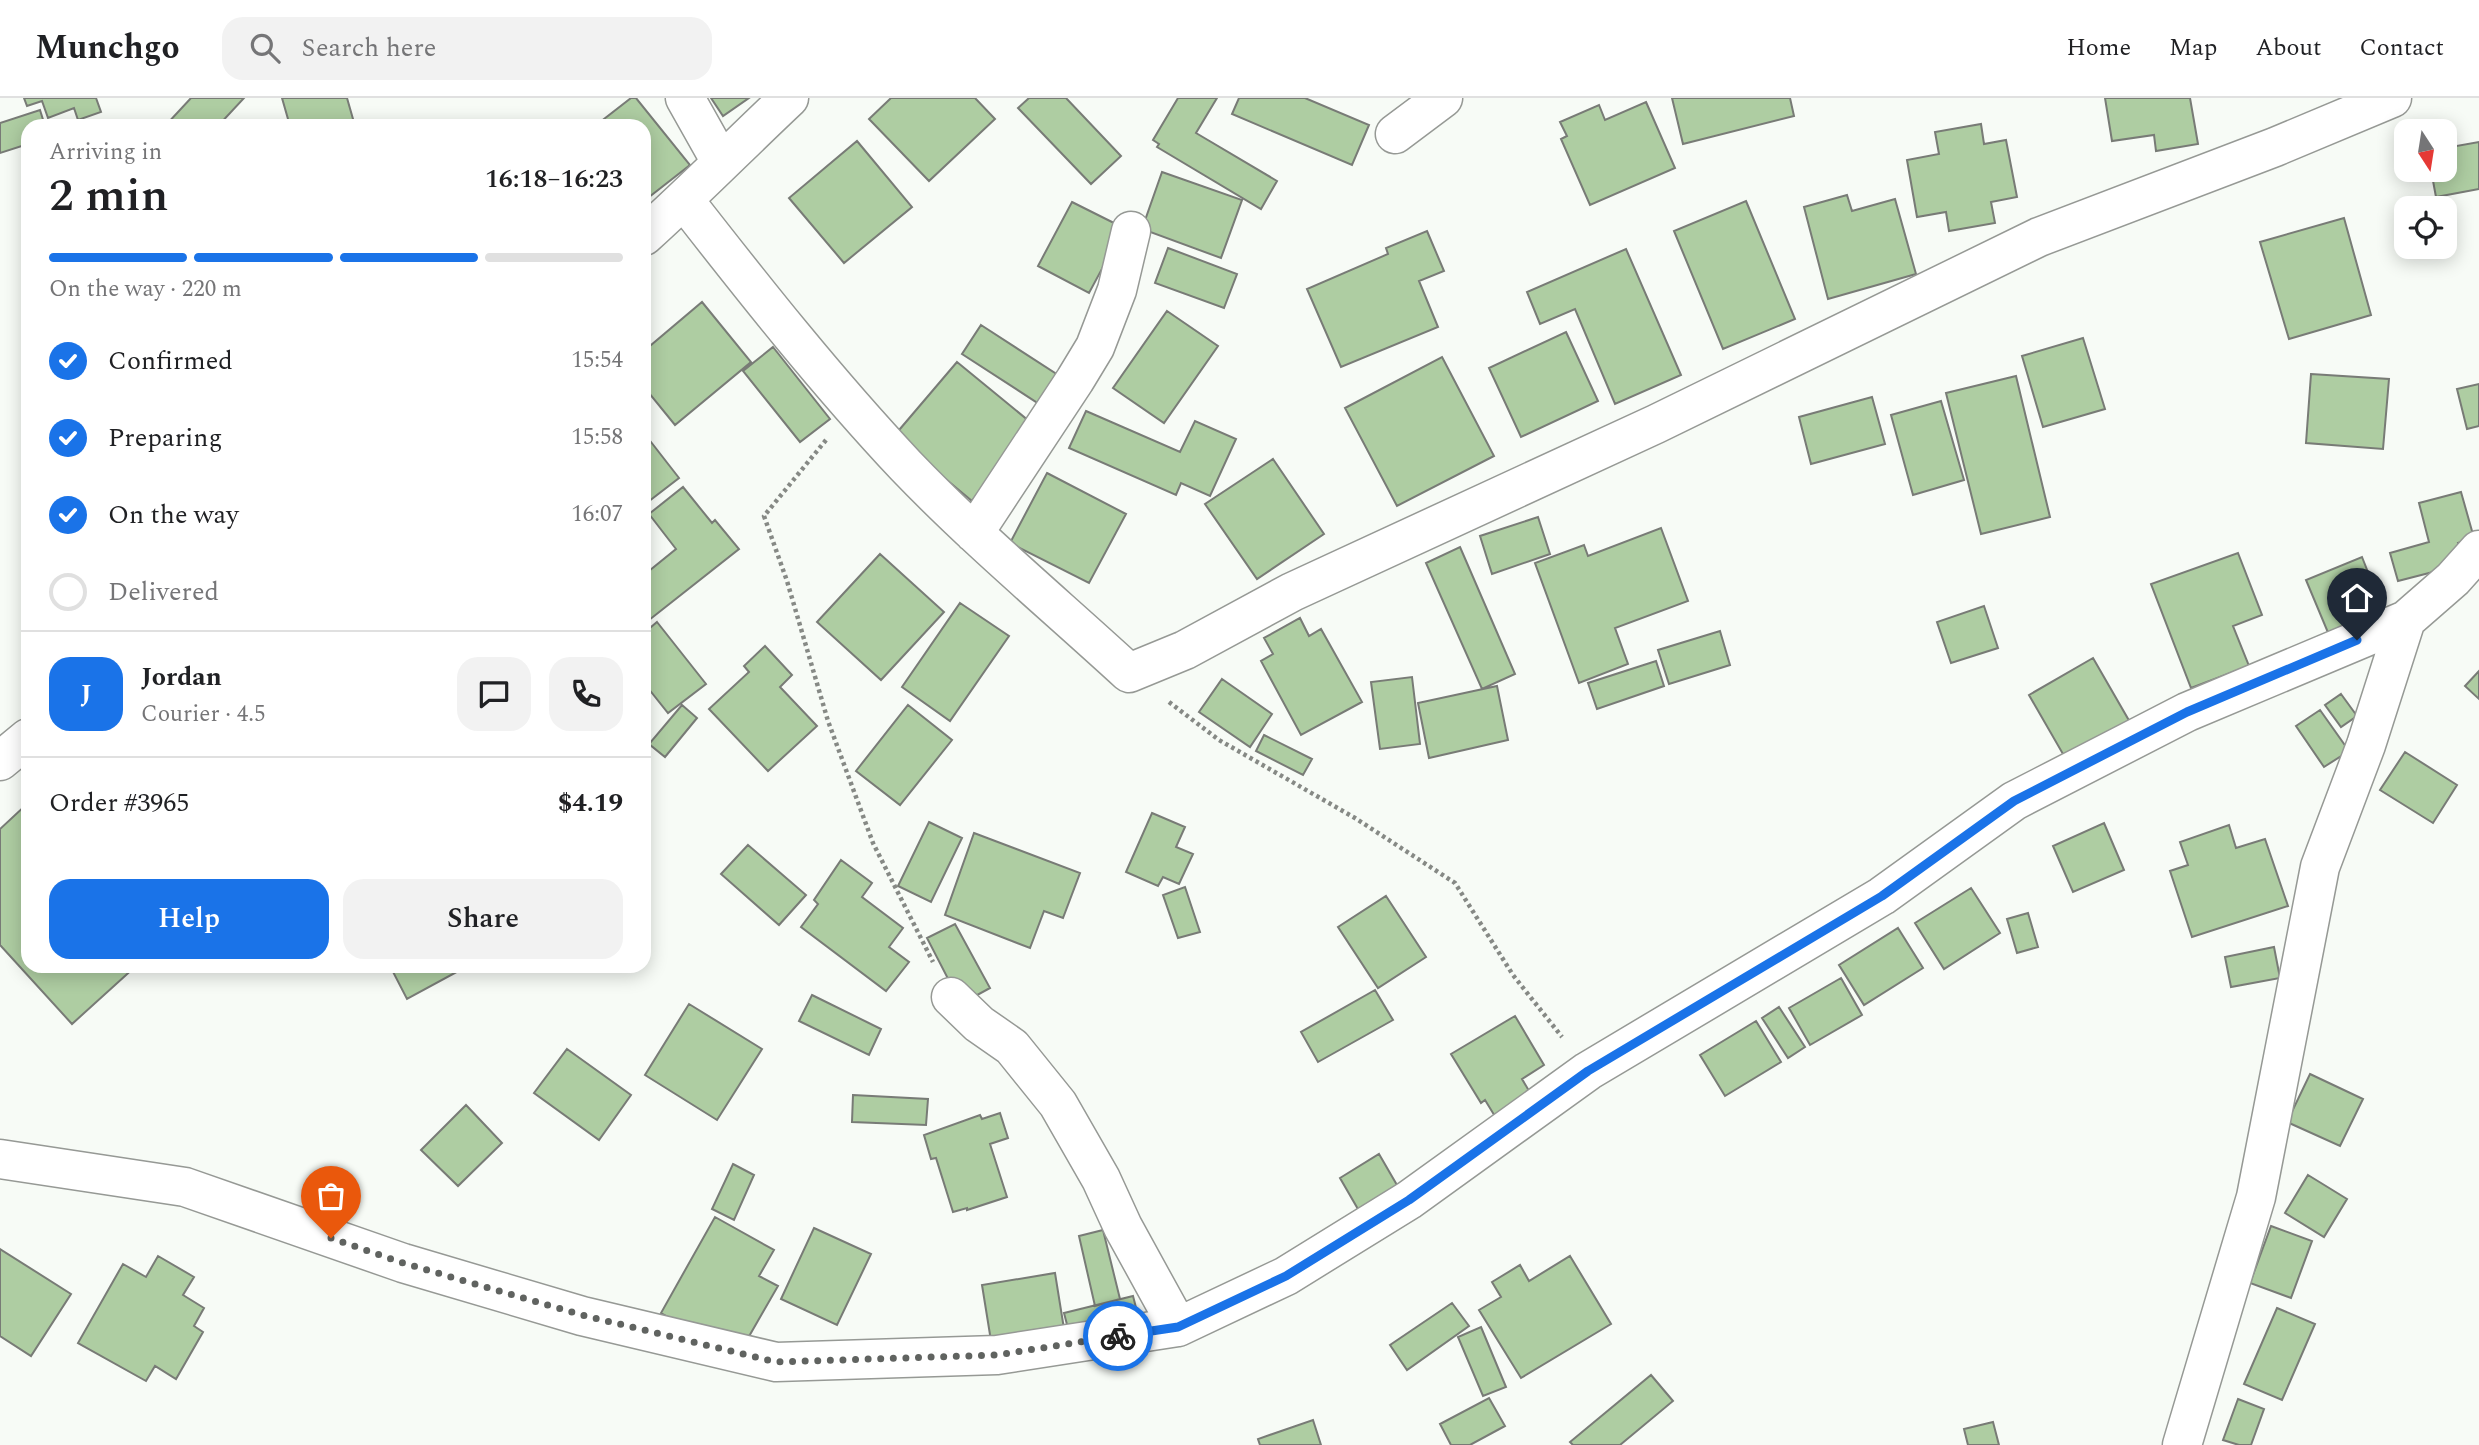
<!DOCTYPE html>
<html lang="en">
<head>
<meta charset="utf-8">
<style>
  body { margin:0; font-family:Spectral,serif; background:#f2f2f2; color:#202124; height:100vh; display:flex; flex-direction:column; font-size:26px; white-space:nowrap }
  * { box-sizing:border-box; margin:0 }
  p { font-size:23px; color:#757577 }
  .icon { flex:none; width:38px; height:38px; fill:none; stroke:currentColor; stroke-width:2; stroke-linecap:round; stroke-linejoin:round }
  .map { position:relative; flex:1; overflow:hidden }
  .details { position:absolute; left:21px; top:21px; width:630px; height:854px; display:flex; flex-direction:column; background:#fff; border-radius:21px; box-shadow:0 4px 18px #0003 }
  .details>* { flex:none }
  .needle { width:46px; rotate:168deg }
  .buttons { position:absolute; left:2394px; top:21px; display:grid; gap:14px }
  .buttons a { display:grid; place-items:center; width:63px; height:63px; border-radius:14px; background:#fff; box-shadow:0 4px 18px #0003; font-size:35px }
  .pin { position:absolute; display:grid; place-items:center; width:60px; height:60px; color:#fff; margin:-72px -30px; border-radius:50% 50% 50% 0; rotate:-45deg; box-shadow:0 0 7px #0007 }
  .pin .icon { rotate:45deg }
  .courier { position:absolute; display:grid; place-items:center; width:70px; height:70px; margin:-35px; border:5px solid #1a73e8; border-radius:50%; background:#fff; color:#222; box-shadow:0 2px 9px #0007 }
  .headline em { font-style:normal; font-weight:600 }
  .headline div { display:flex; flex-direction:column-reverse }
  .headline { display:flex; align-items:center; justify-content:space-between; height:119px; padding:0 28px }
  h1 { font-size:46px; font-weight:600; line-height:52px }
  .bar { display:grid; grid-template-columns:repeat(4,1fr); gap:10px 7px; align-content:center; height:84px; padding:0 28px }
  .bar i { height:9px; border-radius:5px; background:#e0e0e0 }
  .bar .on { background:#1a73e8 }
  .bar p { grid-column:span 4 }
  .line { display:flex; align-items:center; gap:18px; padding:0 28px; border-top:2px solid #e0e0e0 }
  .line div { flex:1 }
  .round { display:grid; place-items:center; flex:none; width:74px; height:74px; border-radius:21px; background:#f2f2f2 }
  ol { padding:0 28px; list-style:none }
  li { display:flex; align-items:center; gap:21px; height:77px }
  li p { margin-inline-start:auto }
  li .icon { padding:7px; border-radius:50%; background:#1a73e8; color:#fff; stroke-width:4 }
  li:last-child { color:#757577 }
  li i { width:38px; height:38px; border:4px solid #e0e0e0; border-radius:50% }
  .primary-button { display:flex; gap:14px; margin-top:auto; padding:14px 28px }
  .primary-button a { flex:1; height:80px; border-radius:21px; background:#1a73e8; color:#fff; font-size:28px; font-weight:600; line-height:80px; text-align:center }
  .primary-button a+a { background:#f2f2f2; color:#202124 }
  header { display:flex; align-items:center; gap:42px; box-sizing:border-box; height:98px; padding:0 35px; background:#fff; border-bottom:2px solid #e0e0e0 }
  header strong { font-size:33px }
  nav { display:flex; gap:38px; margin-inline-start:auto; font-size:24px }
  .search { width:490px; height:63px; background:#f2f2f2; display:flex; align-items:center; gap:18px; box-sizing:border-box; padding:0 24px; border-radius:21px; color:#757577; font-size:26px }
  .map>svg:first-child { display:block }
  .building { fill:#aecda2; stroke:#787b76; stroke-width:2 }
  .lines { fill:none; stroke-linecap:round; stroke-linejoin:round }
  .street-casing { stroke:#969995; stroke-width:41 }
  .path { stroke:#868985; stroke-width:4.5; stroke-dasharray:3.5 3.5; stroke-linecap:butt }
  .street { stroke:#fff; stroke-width:38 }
  .done { stroke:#606360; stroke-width:7; stroke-dasharray:0 12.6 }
  .route { stroke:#1a73e8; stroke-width:9 }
</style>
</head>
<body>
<header>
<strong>Munchgo</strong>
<div class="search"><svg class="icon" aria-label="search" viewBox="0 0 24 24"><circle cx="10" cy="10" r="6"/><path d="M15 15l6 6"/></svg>Search here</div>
<nav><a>Home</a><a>Map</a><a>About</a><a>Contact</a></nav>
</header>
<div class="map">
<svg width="2479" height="1347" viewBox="0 0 2479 1347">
  <rect width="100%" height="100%" fill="#f7fbf6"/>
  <path class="building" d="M24,0H96L101,14L78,22L74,10L48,20L42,3L27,8Z
    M191,0H244L218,28H165Z
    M282,0H347L355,28H290Z
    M631,0H636L690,67L644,103V28H595Z
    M711,0H749L723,18Z
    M891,0H975L995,21L929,83L869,21Z
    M1029,0H1066L1121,58L1091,86L1018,10Z
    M1178,0H1217L1196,35L1277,83L1261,111L1157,49L1159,46L1153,42Z
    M1239,0H1305L1369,27L1352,67L1232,16Z
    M1672,0H1790L1794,18L1683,46Z
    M2105,0H2190L2198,46L2156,53L2154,37L2112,43Z
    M1646,4L1675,70L1590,107L1561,41L1567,38L1560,24L1599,7L1605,22Z
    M40,12L45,28H28V46L0,55V25Z
    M1981,26L1984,46L2006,42L2017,99L1991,104L1995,125L1949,133L1946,114L1917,119L1907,62L1939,56L1935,34Z
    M857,43L912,109L844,165L789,100Z
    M2479,44V91L2436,99L2431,72H2445V50Z
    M1162,74L1242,102L1221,160L1142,131Z
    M1847,97L1852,113L1895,101L1916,176L1828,201L1804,109Z
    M1746,103L1795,221L1723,251L1674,133Z
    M1072,104L1124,130L1089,195L1038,168Z
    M2344,120L2371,217L2289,241L2260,144Z
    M1427,133L1444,173L1419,183L1438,229L1341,269L1307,191L1388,156L1386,150Z
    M1168,150L1237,176L1224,210L1155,185Z
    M1626,151L1681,277L1615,306L1575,211L1540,226L1527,194Z
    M702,204L751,264L675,327L644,289V253Z
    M1167,213L1218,248L1164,325L1113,290Z
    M981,227L1072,286L1053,315L962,256Z
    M1566,234L1598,303L1521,339L1489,270Z
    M2083,240L2105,311L2043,329L2022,258Z
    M773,249L830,321L800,344L743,273Z
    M1442,259L1494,358L1397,408L1345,310Z
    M957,264L1035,328L972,403L894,338Z
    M2311,276L2389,281L2383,351L2306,345Z
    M2016,278L2050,419L1981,436L1946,295Z
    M2479,286V328L2467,331L2457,291Z
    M1872,299L1885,346L1811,366L1799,319Z
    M1941,303L1964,382L1913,397L1891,317Z
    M1086,313L1180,354L1195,323L1236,341L1210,398L1181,385L1176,397L1069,350Z
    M644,335L679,380L644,407Z
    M1273,361L1324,436L1257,481L1205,406Z
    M1047,375L1126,416L1089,485L1010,445Z
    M683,389L712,425L715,422L739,451L644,526V477L676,451L649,416Z
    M2461,394L2474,440L2458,445L2464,466L2398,483L2390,455L2429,444L2419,405Z
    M1538,419L1550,456L1492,476L1480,438Z
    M1661,430L1688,503L1615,530L1628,566L1579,585L1535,465L1584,447L1588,458Z
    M1460,449L1515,576L1482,591L1426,465Z
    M2238,455L2262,517L2233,528L2249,568L2191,590L2151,486Z
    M880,456L944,514L881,582L817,524Z
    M2362,459L2384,515L2329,537L2306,482Z
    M960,505L1009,538L950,623L902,589Z
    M1984,508L1998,550L1951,565L1937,524Z
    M1300,520L1309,538L1321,531L1362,604L1301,637L1261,563L1273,556L1264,540Z
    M657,524L706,586L668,615L644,585V535Z
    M1720,533L1730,567L1669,586L1658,552Z
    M765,548L792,577L780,589L817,628L768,673L709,611L749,574L744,568Z
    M2093,560L2131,626L2067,663L2029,597Z
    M1656,563L1664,588L1597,611L1588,585Z
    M2479,573V601L2465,588Z
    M1412,579L1420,646L1380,651L1371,584Z
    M1222,581L1272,616L1250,649L1199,614Z
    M1497,588L1508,642L1429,660L1418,605Z
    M2341,596L2357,618L2341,629L2325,607Z
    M682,607L697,620L665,659L649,646Z
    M908,607L952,642L900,707L856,673Z
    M2320,612L2349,653L2324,669L2296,628Z
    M1264,637L1312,661L1303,677L1256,653Z
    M2405,654L2457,687L2433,725L2380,692Z
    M28,705V868H136L72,926L0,847V731Z
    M1152,715L1185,729L1176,749L1193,756L1179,786L1163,779L1158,788L1126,774Z
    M929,724L962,740L931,804L898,788Z
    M2104,725L2124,772L2073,794L2053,748Z
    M2229,727L2236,750L2265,741L2288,808L2192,839L2170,773L2188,767L2180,744Z
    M974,735L1080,775L1063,820L1044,813L1030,850L945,817Z
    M748,747L806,797L779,827L721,776Z
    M841,762L872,785L862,799L903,830L889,849L909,864L886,893L801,829L818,806L814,802Z
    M1185,789L1200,834L1178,840L1163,797Z
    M1971,790L2000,835L1944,871L1915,825Z
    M1386,798L1426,859L1378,890L1338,829Z
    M2028,815L2038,849L2017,855L2007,821Z
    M955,826L990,890L961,906L927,840Z
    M1898,830L1923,870L1864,907L1839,867Z
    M2274,849L2280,880L2231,889L2225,859Z
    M390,868H463L464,870L407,901Z
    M1841,880L1862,917L1810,947L1789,910Z
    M1375,892L1393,922L1318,964L1301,934Z
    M812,897L881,931L869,957L799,923Z
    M689,906L762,951L717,1022L645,977Z
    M1779,909L1805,949L1788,960L1762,920Z
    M1515,918L1544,967L1522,981L1532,998L1496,1020L1485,1002L1481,1005L1451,956Z
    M1756,923L1781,964L1725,998L1700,957Z
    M567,951L631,997L599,1042L534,995Z
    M2310,976L2363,1001L2340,1048L2287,1024Z
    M853,997L928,1001L926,1027L852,1024Z
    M466,1007L502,1045L458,1088L421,1052Z
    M1000,1015L1008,1040L990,1046L1007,1099L967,1112V1110L953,1114L936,1060L931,1061L924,1037L980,1017L982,1021Z
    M1379,1056L1401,1094L1362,1118L1340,1080Z
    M733,1066L754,1077L734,1122L712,1111Z
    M2308,1077L2347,1101L2324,1139L2285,1115Z
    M715,1119L774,1152L759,1178L778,1188L740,1254L721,1249L661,1215Z
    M2271,1128L2312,1143L2291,1200L2250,1185Z
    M814,1130L871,1156L837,1227L781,1201Z
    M1103,1132L1120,1201L1095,1208L1079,1138Z
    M0,1151L71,1196L31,1258L0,1238Z
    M158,1158L194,1179L183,1197L204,1210L194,1228L203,1234L176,1281L155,1268L146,1283L78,1245L123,1166L146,1179Z
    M1570,1158L1611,1226L1521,1280L1479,1212L1501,1199L1492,1184L1520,1167L1529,1183Z
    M1055,1175L1065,1237L992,1249L982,1187Z
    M1133,1198L1139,1221L1070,1238L1064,1215Z
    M1452,1205L1469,1228L1407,1272L1390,1247Z
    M2277,1210L2315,1226L2282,1302L2244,1286Z
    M1481,1229L1506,1289L1483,1298L1458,1239Z
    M1651,1277L1673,1303L1620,1347H1573L1570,1344Z
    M1489,1300L1505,1328L1470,1347H1451L1440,1326Z
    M2238,1301L2264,1311L2251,1347H2239L2223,1342Z
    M1313,1322L1321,1347H1260L1258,1341Z
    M1993,1324L1999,1347H1968L1964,1331Z"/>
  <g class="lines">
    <g class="street-casing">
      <path id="street" d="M685,0L721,64
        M1395,36L1443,0
        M684,102C755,193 827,284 906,368C976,441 1054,506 1129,575L1185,552L1292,494L1656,326L2039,139L2275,49L2392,0
        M644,138C694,93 740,46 789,0
        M974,435L1075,282L1095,249L1117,192L1131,133
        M0,663L28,640
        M951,899L979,926L1012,949L1058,1006L1101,1081L1123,1129L1178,1229
        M0,1061L185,1089L403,1165L582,1218L776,1264L997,1257L1178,1229L1286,1178L1409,1102L1588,973L1882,798L2014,703L2187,614L2406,522L2453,481L2479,452
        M2182,1347L2256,1099L2320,769L2366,647L2406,522"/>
    </g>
    <path class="path" d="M826,342L764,418L787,483L828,623L873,745L933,864
      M1169,604L1219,642L1355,720L1455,785L1513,877L1562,939"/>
    <use href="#street" class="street"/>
  </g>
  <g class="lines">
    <path class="done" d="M331,1140L403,1165L582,1217L776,1264L997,1257L1118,1238"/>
    <path class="route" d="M1118,1238L1178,1229L1286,1178L1409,1102L1588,973L1882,798L2014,703L2187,614L2357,542"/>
  </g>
</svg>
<div class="buttons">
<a><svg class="needle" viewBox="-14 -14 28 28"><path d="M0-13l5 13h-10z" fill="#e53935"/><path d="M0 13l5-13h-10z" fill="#757577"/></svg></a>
<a><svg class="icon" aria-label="locate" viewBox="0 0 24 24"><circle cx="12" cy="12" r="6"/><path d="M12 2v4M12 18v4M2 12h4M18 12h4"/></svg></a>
</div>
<div class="pin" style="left:331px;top:1140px;background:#ea580c"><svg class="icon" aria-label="bag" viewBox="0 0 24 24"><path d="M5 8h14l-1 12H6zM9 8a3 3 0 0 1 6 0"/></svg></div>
<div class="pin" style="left:2357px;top:542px;background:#1f2937"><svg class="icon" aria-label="home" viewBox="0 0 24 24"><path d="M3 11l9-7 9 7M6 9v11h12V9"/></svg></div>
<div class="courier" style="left:1118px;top:1238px"><svg class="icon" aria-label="bike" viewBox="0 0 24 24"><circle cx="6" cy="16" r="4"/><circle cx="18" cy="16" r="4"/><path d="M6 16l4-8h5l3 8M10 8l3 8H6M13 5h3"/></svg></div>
<section class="details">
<div class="headline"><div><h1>2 min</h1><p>Arriving in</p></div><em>16:18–16:23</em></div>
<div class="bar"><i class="on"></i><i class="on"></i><i class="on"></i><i></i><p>On the way · 220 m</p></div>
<ol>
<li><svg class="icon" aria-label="check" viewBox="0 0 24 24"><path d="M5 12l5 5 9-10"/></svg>Confirmed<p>15:54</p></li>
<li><svg class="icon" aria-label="check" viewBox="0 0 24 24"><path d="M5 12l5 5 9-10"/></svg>Preparing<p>15:58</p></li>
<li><svg class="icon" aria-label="check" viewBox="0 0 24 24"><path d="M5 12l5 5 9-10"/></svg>On the way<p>16:07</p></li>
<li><i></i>Delivered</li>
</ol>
<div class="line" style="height:126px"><b class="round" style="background:#1a73e8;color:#fff">J</b><div><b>Jordan</b><p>Courier · 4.5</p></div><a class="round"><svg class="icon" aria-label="chat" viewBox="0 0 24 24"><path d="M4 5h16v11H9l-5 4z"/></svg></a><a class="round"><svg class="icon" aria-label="phone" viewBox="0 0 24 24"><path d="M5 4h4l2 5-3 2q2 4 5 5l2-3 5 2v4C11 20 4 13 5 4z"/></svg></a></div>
<div class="line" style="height:91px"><div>Order #3965</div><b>$4.19</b></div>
<div class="primary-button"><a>Help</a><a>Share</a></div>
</section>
</div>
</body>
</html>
